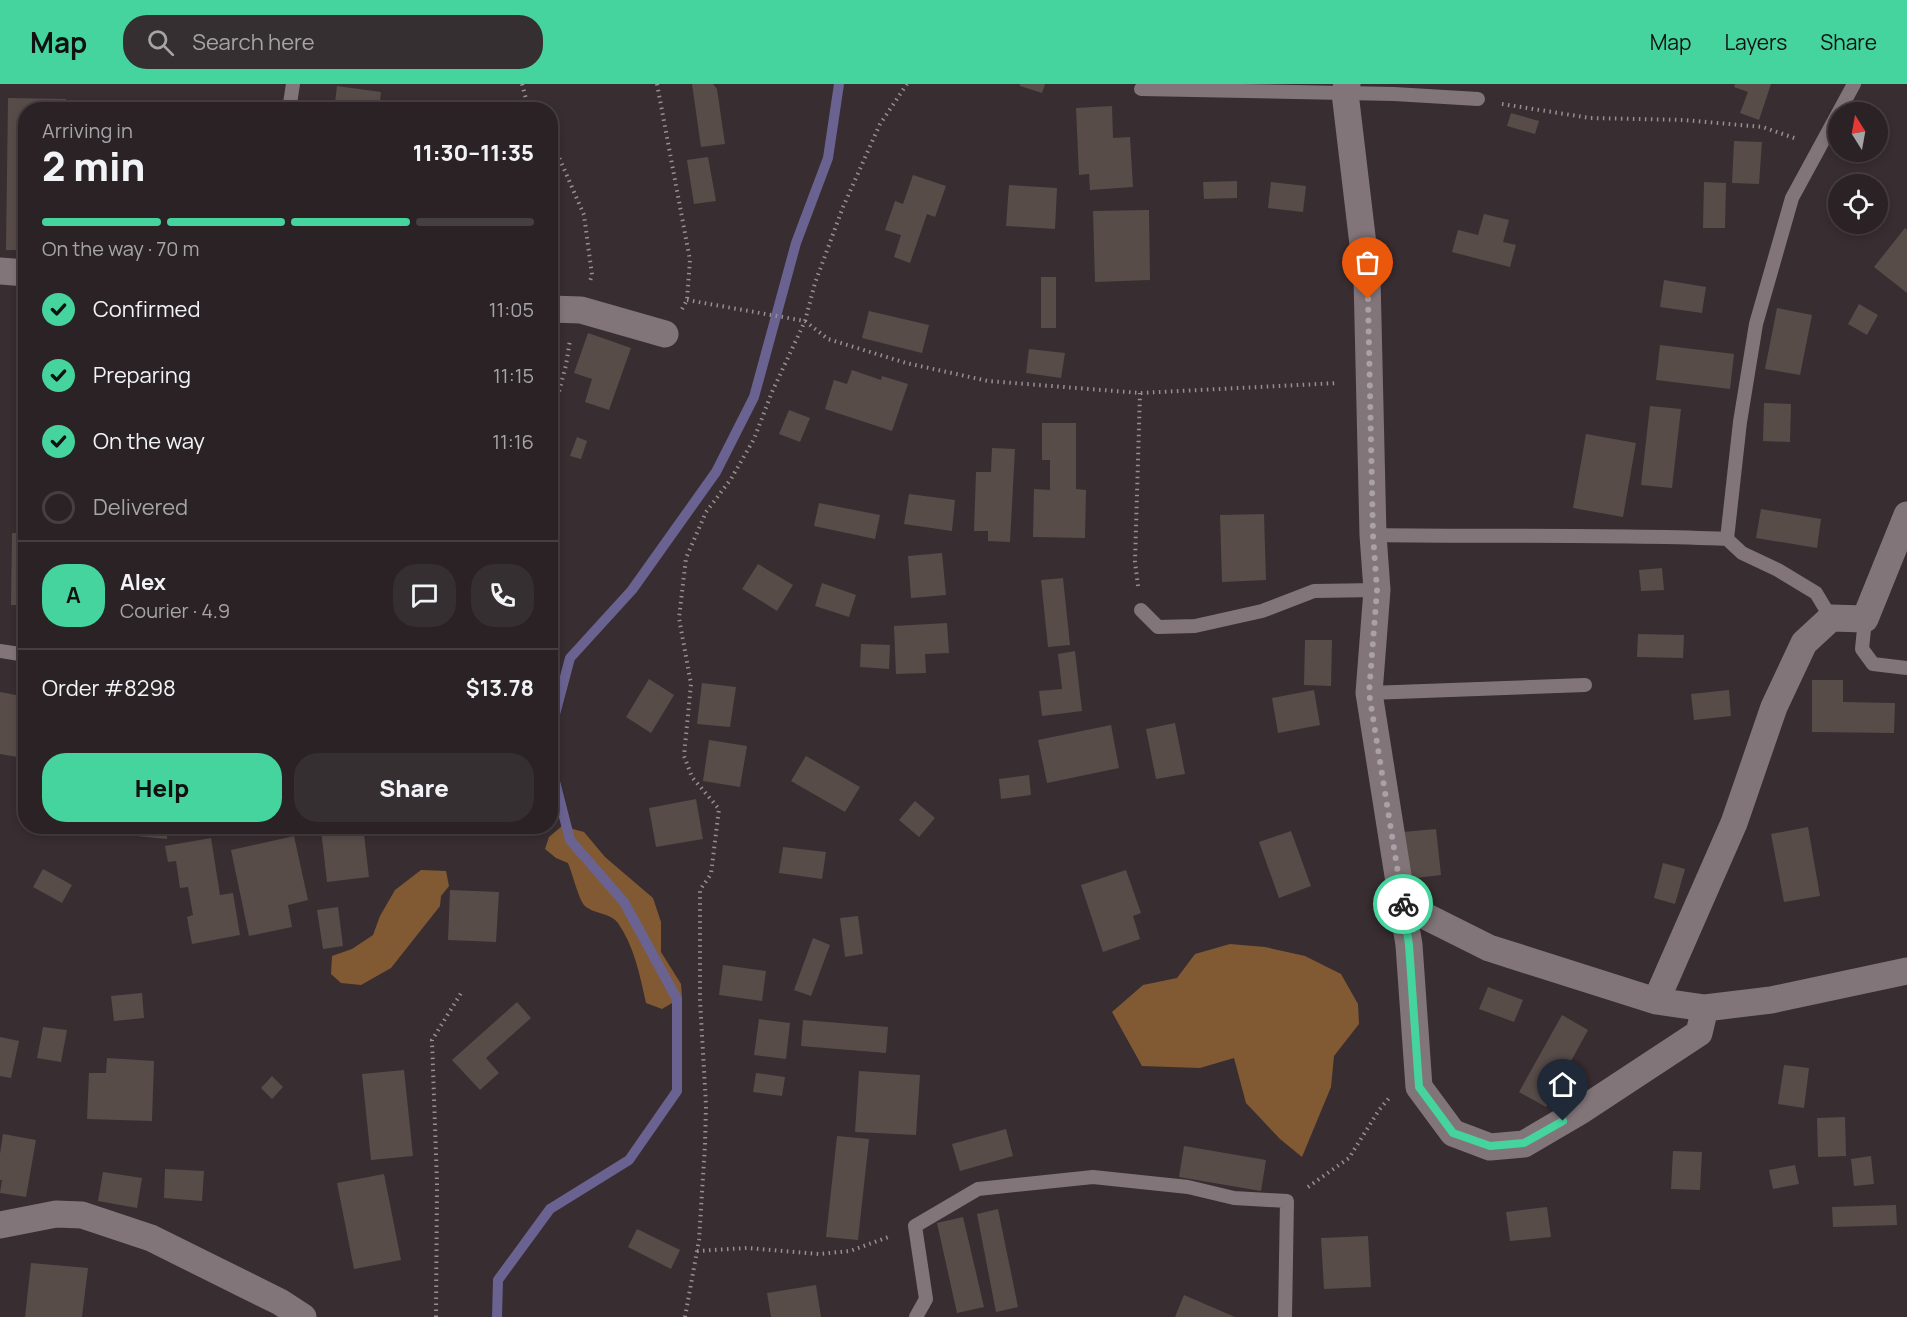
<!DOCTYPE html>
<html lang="en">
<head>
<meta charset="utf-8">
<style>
  body { margin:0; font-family:Manrope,sans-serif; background:#362f32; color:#f1f3f6; height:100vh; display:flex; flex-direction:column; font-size:22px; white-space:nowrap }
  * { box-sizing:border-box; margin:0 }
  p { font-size:20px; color:#a5a4a7 }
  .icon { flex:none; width:33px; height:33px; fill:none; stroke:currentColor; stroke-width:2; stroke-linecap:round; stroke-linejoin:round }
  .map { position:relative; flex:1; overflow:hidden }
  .panel { position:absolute; left:18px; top:18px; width:540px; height:732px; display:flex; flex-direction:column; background:#2a2225; border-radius:24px; box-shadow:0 3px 9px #0003,0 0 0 2px #463f42 }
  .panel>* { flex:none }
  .needle { width:39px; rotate:349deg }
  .fabs { position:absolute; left:1828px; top:18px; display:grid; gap:12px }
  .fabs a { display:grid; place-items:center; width:60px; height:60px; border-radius:50%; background:#2a2225; box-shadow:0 3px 9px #0003,0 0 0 2px #463f42; font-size:30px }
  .pin { position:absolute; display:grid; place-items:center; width:51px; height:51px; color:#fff; margin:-62px -26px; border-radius:50% 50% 50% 0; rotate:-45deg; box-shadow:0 0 6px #0007 }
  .pin .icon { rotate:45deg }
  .courier { position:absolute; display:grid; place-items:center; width:60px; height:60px; margin:-30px; border:4px solid #45d49e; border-radius:50%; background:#fff; color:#222; box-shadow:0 2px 8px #0007 }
  .summary em { font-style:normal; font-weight:800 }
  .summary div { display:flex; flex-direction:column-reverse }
  .summary { display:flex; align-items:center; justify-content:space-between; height:102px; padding:0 24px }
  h1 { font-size:39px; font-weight:800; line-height:45px }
  .bar { display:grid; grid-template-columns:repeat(4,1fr); gap:9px 6px; align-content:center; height:72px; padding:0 24px }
  .bar i { height:8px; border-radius:4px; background:#463f42 }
  .bar .on { background:#45d49e }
  .bar p { grid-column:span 4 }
  .line { display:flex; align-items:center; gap:15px; padding:0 24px; border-top:2px solid #463f42 }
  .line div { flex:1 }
  .round { display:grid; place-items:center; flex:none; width:63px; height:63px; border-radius:24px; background:#362f32 }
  ol { padding:0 24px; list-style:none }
  li { display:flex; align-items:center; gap:18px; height:66px }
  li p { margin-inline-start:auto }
  li .icon { padding:6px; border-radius:50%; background:#45d49e; color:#111; stroke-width:4 }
  li:last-child { color:#a5a4a7 }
  li i { width:33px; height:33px; border:3px solid #463f42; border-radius:50% }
  .button { display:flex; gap:12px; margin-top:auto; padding:12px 24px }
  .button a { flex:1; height:69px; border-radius:24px; background:#45d49e; color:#111; font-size:24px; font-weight:800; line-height:69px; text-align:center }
  .button a+a { background:#362f32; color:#f1f3f6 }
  header { display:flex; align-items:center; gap:36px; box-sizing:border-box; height:84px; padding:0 30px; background:#45d49e; color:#111 }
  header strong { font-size:28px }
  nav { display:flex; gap:33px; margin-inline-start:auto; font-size:21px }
  .search { width:420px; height:54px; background:#362f32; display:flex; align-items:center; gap:15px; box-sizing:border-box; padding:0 21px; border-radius:24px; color:#a5a4a7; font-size:22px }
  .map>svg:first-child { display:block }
  .forest { fill:#815a34 }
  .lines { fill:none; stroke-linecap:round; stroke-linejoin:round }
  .stream { stroke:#6a6392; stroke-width:10 }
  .building { fill:#584c49 }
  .path { stroke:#988f92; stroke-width:4; stroke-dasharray:1.5 4.5; stroke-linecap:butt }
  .service { stroke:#827579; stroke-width:14 }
  .minor { stroke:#827579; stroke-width:27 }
  .done { stroke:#aaa1a4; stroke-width:6; stroke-dasharray:0 10.8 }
  .route { stroke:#45d49e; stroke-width:8 }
</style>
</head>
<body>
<header>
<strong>Map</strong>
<div class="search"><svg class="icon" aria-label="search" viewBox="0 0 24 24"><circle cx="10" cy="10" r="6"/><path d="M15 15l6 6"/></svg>Search here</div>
<nav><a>Map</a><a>Layers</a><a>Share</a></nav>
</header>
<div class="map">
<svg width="1907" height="1233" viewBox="0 0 1907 1233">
  <rect width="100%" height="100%" fill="#382d31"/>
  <path class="forest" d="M562,742L584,748L605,773L653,814L661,838V868L681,900L682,913L662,925L646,919C640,891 634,862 618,839C611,829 594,830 585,822C579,817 572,788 568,779L556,774L545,765L549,753Z
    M421,786L446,787L449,802L441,812L440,822L391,884L361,901L341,899L331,890L332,872L352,865L373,851L380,832L395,806Z
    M1230,860L1265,863L1305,872L1341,890L1358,920L1359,940L1334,972L1331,1003L1302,1073L1280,1055L1246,1019L1234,974L1200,984L1142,982L1112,928L1143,901L1177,894L1195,870Z"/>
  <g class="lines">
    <path class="stream" d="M550,649L570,574L632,506L716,388L754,313L796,159L828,74L839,0
      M497,1233L498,1196L550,1125L629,1076L677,1007V915L624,818L570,756L550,678"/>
  </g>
  <path class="building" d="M692,0H713L717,5L725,60L701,63Z
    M1020,0H1045L1042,9L1020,2Z
    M1735,0H1771L1759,36L1740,29L1748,8L1734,3Z
    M337,2L381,8L379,26H334Z
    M8,14L66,15V26H26V166H6Z
    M1112,22L1113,54L1130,53L1133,103L1090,106L1089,90L1079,91L1076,24Z
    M1511,29L1539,37L1535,50L1507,42Z
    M1734,57L1762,58L1759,100L1732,99Z
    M708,73L716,117L694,120L687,76Z
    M913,91L946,102L935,133L927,130L910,179L894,173L901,151L885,146L895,117L903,120Z
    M1237,97V114L1204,115L1203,98Z
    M1271,98L1306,102L1303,128L1268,124Z
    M1704,98L1726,99L1725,144H1703Z
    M1009,101L1057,104L1055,145L1006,142Z
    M1149,126L1150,196L1095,198L1093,127Z
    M1484,130L1509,136L1503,158L1516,161L1510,183L1452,168L1458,146L1478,151Z
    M1905,144L1907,146V209L1874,183Z
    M1041,193H1056V244H1041Z
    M1664,196L1706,203L1702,229L1660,223Z
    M21,216H26V313H21Z
    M1859,220L1878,231L1867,251L1848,240Z
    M1777,224L1812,231L1800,291L1765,285Z
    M869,227L929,241L922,269L862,254Z
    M588,249L631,264L609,326L585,318L592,295L574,289Z
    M1660,261L1734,270L1730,305L1656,296Z
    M1029,265L1065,269L1061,294L1026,289Z
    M852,286L881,296L882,292L908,300L892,347L825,325L834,296L847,300Z
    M1764,319L1791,320L1790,358L1763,357Z
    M1650,322L1681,325L1672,404L1641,401Z
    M789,326L810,334L800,358L779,350Z
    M1042,339H1076V405L1086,406L1085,454L1033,453L1034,405L1050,406V376H1042Z
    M1586,350L1636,359L1623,433L1573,424Z
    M577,353L587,357L581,375L570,372Z
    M992,364L1015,365L1010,458L988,457V447H974L976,388H991Z
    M909,410L955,416L952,447L904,440Z
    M819,419L880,431L875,455L814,442Z
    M1761,425L1821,435L1817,464L1756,454Z
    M1264,430L1266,496L1222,498L1220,431Z
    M12,449H26V521H11Z
    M942,469L946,511L911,514L908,472Z
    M758,480L793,501L777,527L742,505Z
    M1662,484L1664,506L1641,507L1639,486Z
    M1063,494L1070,561L1048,563L1041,496Z
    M822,499L856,511L849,533L815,522Z
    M947,539L949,569L925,570L926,589L896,590L894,542Z
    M1638,550L1684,551L1683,574L1637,573Z
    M1305,556H1332L1331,602L1304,601Z
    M861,560L890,561L889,585L860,583Z
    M1075,567L1082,627L1042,632L1039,607L1062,605L1058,570Z
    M649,595L674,611L651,649L626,633Z
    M1812,596H1843V618L1895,619L1894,649L1812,648Z
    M702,599L736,603L730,643L697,640Z
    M1314,606L1320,641L1278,649L1272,614Z
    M1729,606L1731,632L1694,636L1691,610Z
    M0,608L26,613V661L23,674L0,670Z
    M1175,639L1185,690L1156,695L1146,645Z
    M1111,641L1119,684L1047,699L1038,656Z
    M709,656L747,662L740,703L703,697Z
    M806,672L860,703L845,728L791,697Z
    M1029,691L1031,711L1001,715L999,695Z
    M696,715L703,755L656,763L649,724Z
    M915,717L935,734L919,753L899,736Z
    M137,742H168L167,755L136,752Z
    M352,742H363L369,793L327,798L321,746Z
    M1808,743L1820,812L1784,818L1771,750Z
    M1436,745L1441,791L1408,795L1403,748Z
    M1291,747L1311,802L1279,814L1259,758Z
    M294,752L308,816L288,821L292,843L249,852L231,766Z
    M211,754L220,811L233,809L240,851L192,860L187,833L193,831L188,803L180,804L176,777L168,778L165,762Z
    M783,763L826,768L822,795L779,789Z
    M1663,779L1685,785L1675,820L1654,814Z
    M43,785L72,801L62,819L33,803Z
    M1126,786L1141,829L1133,832L1140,855L1103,868L1081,801Z
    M450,806L499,808L496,858L448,856Z
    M338,823L343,862L323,865L317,826Z
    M858,832L863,870L845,873L840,834Z
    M813,854L830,861L811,912L794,906Z
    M723,881L766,887L762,917L719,911Z
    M1488,903L1523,916L1514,938L1479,925Z
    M142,909L144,934L114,937L111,912Z
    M517,918L531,934L486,974L499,989L480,1006L452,976Z
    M1562,931L1588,946L1546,1023L1519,1008Z
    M759,935L790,939L786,975L754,971Z
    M803,936L888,943L886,969L801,962Z
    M43,943L67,946L61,978L37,974Z
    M0,953L19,957L11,994L0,992Z
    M107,974L154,977L152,1037L87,1035L89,989H106Z
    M1784,981L1809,984L1804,1024L1778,1020Z
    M404,986L413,1072L371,1076L362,990Z
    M859,987L920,991L916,1051L855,1048Z
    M756,989L785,993L782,1012L753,1008Z
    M272,992L283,1003L272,1015L261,1004Z
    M1845,1033L1846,1072L1818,1073L1817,1034Z
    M1006,1045L1013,1072L960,1087L952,1060Z
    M3,1050L36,1056L26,1113L0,1109L2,1096H0V1070Z
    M837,1052L869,1055L858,1156L826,1153Z
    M1184,1062L1266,1076L1261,1107L1179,1093Z
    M1673,1067L1702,1068L1700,1106L1671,1105Z
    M1871,1072L1874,1100L1854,1102L1851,1075Z
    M1795,1081L1799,1100L1773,1105L1769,1086Z
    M165,1085L204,1087L202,1117L164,1114Z
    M103,1088L142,1094L137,1124L98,1117Z
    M384,1090L401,1176L354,1185L337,1099Z
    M1896,1121L1897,1141L1833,1143L1832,1123Z
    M1547,1123L1551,1153L1510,1157L1506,1128Z
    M998,1125L1018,1223L996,1228L977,1130Z
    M963,1133L984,1223L957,1229L937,1139Z
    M637,1145L680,1166L671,1185L628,1163Z
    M1368,1152L1371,1203L1324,1205L1321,1154Z
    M31,1179L88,1184L82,1233H25Z
    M816,1201L821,1233H771L767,1209Z
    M1184,1211L1235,1233H1175Z"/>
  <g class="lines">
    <path class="path" d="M522,0L529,26
      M657,0L690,176L687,216L682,225
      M1502,20L1590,34L1684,36L1763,43L1797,55
      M550,59L558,71L584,131L592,191L590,197
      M687,216L805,237L828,255L906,279L988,297L1140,309L1338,299
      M550,342L566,281L570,256
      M1138,502L1135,478L1140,309
      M1308,1103L1349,1074L1379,1026L1390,1013
      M697,1167L747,1164L819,1170L850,1167L891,1152
      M436,1233L437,1099L432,956L463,906
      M685,1233L699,1156L705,1061L706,1021L700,916V806L711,790L719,725L692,693L684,672L691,600L679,534L686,474L706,428L731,395L754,355L772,308L805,237L815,199L843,123L880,40L907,0"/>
    <path class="service" d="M1141,5L1394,10L1478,15
      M289,26L293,0
      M1373,451C1491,453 1609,450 1727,455L1742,469L1778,486L1816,509L1831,534
      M1727,455L1740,338L1756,240L1792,114L1854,0
      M1141,526L1158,543L1195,542L1262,527L1314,507L1377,506
      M1865,535L1862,565L1873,580L1907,584
      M0,567L26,571
      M1369,609L1585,601
      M916,1233L926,1215L915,1142L978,1105L1093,1093L1188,1103L1234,1114L1287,1117L1285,1233"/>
    <path class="minor" d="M1347,0L1345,9L1367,194L1373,451L1377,506L1369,609L1409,861L1419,1003L1453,1049L1490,1063L1524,1060L1582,1026L1699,949L1705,924
      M0,187L26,189
      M550,225L581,226L665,250
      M1403,821L1489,864L1656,917L1705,924L1771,916L1907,887
      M1656,917L1734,739L1774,623L1804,559L1831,534L1865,535L1907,431
      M0,1141L56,1130L82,1131L151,1154L280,1218L303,1233"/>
  </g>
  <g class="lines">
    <path class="done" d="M1368,215L1373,451L1377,506L1369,609L1403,820"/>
    <path class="route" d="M1403,820L1409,861L1419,1003L1453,1049L1490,1062L1524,1059L1563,1037"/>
  </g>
</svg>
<div class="fabs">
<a><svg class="needle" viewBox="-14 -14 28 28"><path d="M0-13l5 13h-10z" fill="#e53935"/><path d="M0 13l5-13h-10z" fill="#a5a4a7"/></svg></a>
<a><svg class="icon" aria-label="locate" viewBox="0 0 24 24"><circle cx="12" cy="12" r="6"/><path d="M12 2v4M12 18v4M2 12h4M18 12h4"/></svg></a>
</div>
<div class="pin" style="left:1368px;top:215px;background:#ea580c"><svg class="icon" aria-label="bag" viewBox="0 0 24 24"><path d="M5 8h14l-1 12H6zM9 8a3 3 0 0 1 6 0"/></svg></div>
<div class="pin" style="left:1563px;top:1037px;background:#1f2937"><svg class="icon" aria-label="home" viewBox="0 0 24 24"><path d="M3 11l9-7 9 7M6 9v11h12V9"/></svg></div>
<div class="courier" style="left:1403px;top:820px"><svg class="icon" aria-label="bike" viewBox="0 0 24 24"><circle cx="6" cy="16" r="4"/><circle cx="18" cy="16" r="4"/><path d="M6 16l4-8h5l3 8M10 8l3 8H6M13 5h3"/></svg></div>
<section class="panel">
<div class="summary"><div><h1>2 min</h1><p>Arriving in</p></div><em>11:30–11:35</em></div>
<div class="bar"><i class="on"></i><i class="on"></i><i class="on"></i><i></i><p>On the way · 70 m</p></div>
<ol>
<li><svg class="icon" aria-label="check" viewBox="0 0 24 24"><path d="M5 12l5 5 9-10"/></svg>Confirmed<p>11:05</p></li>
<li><svg class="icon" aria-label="check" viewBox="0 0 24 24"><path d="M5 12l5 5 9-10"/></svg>Preparing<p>11:15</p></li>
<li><svg class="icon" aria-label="check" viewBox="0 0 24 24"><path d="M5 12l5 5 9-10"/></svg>On the way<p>11:16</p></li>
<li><i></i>Delivered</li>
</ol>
<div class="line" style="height:108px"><b class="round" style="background:#45d49e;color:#111">A</b><div><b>Alex</b><p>Courier · 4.9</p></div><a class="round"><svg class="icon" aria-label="chat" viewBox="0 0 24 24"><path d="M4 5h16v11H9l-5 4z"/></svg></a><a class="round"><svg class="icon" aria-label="phone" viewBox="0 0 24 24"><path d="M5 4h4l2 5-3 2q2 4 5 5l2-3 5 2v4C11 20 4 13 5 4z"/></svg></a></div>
<div class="line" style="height:78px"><div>Order #8298</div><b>$13.78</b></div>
<div class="button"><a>Help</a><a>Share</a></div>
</section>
</div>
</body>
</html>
